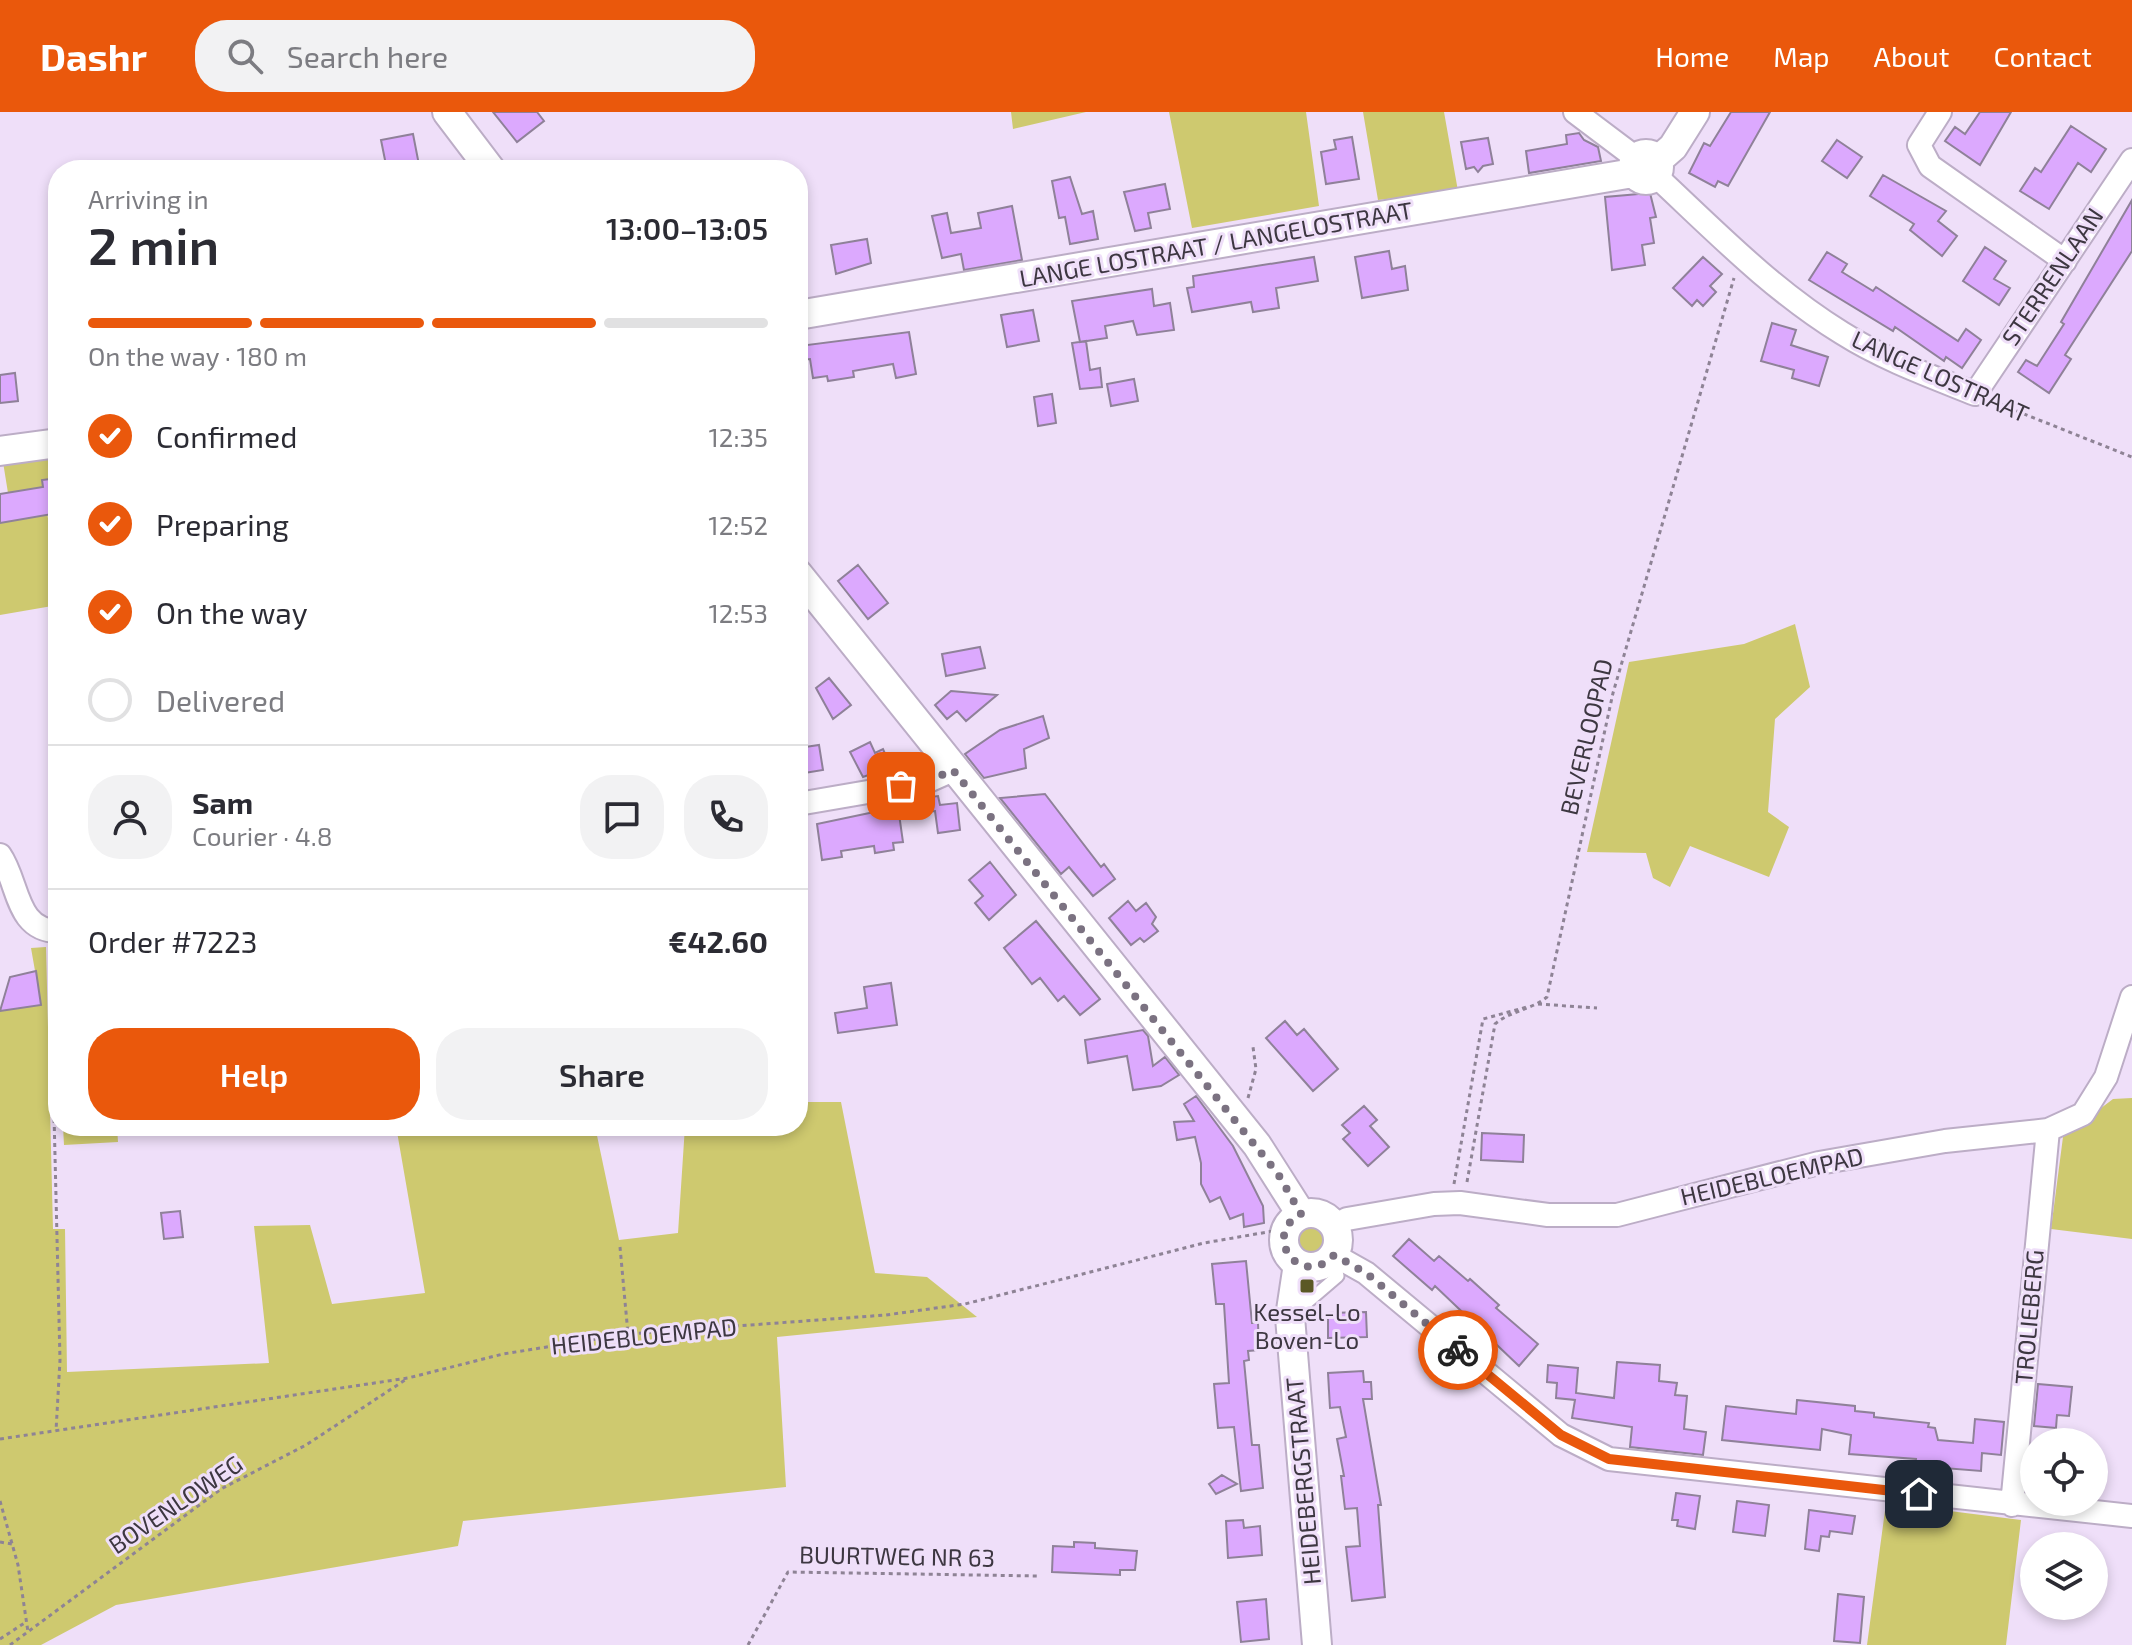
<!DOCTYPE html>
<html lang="en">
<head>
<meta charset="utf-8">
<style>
  body { margin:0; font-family:"Exo 2",sans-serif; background:#f2f2f3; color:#2b2b33; height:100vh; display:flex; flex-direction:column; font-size:30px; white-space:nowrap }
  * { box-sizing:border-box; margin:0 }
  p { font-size:26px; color:#7c7c81 }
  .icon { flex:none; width:44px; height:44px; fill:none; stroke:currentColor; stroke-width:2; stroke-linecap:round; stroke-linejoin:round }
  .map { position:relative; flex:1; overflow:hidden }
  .panel { position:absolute; left:48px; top:48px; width:760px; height:976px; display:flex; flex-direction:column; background:#fff; border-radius:32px; box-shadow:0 4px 12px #0003 }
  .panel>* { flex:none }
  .fabs { position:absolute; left:2020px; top:1316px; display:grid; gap:16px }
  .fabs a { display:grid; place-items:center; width:88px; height:88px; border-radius:50%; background:#fff; box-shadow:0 4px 12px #0003; font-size:40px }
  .pin { position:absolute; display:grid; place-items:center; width:68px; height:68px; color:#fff; margin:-34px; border-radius:16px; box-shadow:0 4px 12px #0006 }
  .courier { position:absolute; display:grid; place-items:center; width:80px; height:80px; margin:-40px; border:6px solid #ea580c; border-radius:50%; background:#fff; color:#222; box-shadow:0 2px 10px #0007 }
  .overview em { font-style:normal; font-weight:600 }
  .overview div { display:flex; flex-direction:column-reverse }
  .overview { display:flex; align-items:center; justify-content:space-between; height:136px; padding:0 40px }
  h1 { font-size:52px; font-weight:600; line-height:60px }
  .bar { display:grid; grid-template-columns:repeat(4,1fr); gap:12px 8px; align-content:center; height:96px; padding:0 40px }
  .bar i { height:10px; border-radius:6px; background:#e1e1e2 }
  .bar .active { background:#ea580c }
  .bar p { grid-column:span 4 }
  .line { display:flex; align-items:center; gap:20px; padding:0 40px; border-top:2px solid #e1e1e2 }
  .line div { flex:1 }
  .round { display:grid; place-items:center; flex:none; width:84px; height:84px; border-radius:32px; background:#f2f2f3 }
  ol { padding:0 40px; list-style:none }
  li { display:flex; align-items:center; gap:24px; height:88px }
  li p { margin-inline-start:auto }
  li .icon { padding:8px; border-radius:50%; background:#ea580c; color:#fff; stroke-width:4 }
  li:last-child { color:#7c7c81 }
  li i { width:44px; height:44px; border:4px solid #e1e1e2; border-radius:50% }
  .action { display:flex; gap:16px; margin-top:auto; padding:16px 40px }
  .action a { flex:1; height:92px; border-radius:32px; background:#ea580c; color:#fff; font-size:32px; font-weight:600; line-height:92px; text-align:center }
  .action a+a { background:#f2f2f3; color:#2b2b33 }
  header { display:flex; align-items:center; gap:48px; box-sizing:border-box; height:112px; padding:0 40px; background:#ea580c; color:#fff }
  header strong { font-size:38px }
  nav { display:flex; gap:44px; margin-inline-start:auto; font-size:28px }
  .search { width:560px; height:72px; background:#f2f2f3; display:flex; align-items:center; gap:20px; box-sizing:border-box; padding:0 28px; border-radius:32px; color:#7c7c81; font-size:30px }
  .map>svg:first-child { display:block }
  .green { fill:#cec96f }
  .building { fill:#dca9fe; stroke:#8f8199; stroke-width:2 }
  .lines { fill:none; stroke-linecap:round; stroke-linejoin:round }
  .service-casing { stroke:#bcadc6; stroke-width:15 }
  .minor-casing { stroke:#bcadc6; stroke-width:26 }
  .tertiary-casing { stroke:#bcadc6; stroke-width:32 }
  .path { stroke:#8e8395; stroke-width:3; stroke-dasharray:4 4; stroke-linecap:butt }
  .service { stroke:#fff; stroke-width:11 }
  .minor { stroke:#fff; stroke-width:22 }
  .tertiary { stroke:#fff; stroke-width:28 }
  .done { stroke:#7b7281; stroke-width:8; stroke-dasharray:0 14.4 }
  .route { stroke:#ea580c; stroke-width:10 }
  .poi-dot { fill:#5b5825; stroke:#efdff9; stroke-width:3 }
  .labels { text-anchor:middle; stroke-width:6; stroke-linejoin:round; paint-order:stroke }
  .street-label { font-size:24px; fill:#3d3741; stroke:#efdff9 }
  .poi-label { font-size:24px; fill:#3d3741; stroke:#efdff9 }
</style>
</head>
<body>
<header>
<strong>Dashr</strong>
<div class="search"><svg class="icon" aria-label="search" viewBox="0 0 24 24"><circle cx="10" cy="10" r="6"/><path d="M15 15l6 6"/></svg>Search here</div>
<nav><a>Home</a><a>Map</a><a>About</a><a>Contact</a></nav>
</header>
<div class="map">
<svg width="2132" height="1533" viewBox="0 0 2132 1533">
  <rect width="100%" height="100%" fill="#efdff9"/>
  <path class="green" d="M1011,0H1086L1013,17Z
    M1169,0H1306L1319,94L1192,116Z
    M1363,0H1444L1458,79L1378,88Z
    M56,342L57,366L42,369L50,419H58V493L0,503V411L29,406L8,381L3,350Z
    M1795,512L1810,575L1775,607L1768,700L1789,715L1769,765L1690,734L1670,775L1653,766L1646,741L1587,740L1629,550L1744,532Z
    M46,835L53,1117H65L67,1260L269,1251L254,1114L310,1113L332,1192L425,1181L396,1014H595L619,1128L678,1121L685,1014H798V990H841L875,1161L927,1165L977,1205L777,1225L786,1375L463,1409L458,1434L116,1493L41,1533H0V899L41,893L31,836Z
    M2132,986V1127L2051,1117L2063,1025L2113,987Z
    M63,1014H117L118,1030L64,1033Z
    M1292 1128a19 19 0 1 1 38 0a19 19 0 1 1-38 0Z
    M1886,1391L2021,1408L2006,1533H1867Z"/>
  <path class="building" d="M493,0H537L544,9L517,30Z
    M1731,0H1770L1728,74L1718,69L1715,75L1689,61L1704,31L1710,34Z
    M1980,0H2011L1980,53L1945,29L1955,15L1965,22Z
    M2071,14L2106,37L2091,60L2078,51L2049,97L2020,79L2035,56L2041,60Z
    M1579,21L1584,28L1598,35L1601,49L1529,61L1526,39L1567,32L1566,23Z
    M413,22L420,58H387L381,28Z
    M1352,25L1359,67L1326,72L1321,40L1336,37L1334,28Z
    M1488,26L1493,52L1483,54L1478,60L1474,55L1466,57L1461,30Z
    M1837,28L1862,45L1847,66L1822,49Z
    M1883,63L1946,99L1938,109L1957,124L1942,144L1910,118L1914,112L1870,84Z
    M1070,65L1082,102L1093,99L1098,127L1070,132L1065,105L1059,106L1052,69Z
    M1165,72L1170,97L1148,101L1151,116L1135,119L1124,80Z
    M1650,81L1656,105L1650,106L1654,131L1642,133L1645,153L1612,158L1605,85Z
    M2132,88V139L2065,243L2071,247L2049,281L2018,260L2026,248L2037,254L2064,212L2061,210Z
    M1012,94L1022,148L964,158L961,142L942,146L932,104L947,101L951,121L981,116L978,101Z
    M867,127L871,151L836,162L831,133Z
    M1985,135L2006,149L1994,167L2010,176L1999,193L1963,169Z
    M1389,139L1392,157L1405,154L1408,178L1362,186L1355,145Z
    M1827,140L1847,152L1842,160L1873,179L1876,175L1958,229L1966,217L1981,228L1962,256L1946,245L1944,249L1895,215L1893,219L1809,168Z
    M1314,145L1318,169L1276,176L1279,196L1253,200L1251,190L1192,200L1187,176L1194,175L1193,164Z
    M1703,145L1722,162L1710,174L1716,180L1703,194L1697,188L1692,194L1673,176Z
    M1152,177L1154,194L1170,191L1174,218L1137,223L1133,209L1105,214L1107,226L1080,230L1072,189Z
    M1033,198L1039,229L1007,235L1001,203Z
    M1772,211L1796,218L1791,233L1828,245L1819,274L1792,266L1794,258L1761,249Z
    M909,220L916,262L896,266L893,252L853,259L854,265L828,269L827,264L813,266L810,247L801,248L799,234Z
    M1086,229L1090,258L1100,256L1102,275L1080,277L1072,231Z
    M15,261L18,289L0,291V263Z
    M1134,267L1138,289L1111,294L1107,272Z
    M1052,282L1056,311L1038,314L1034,285Z
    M58,366V401L0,411V382L43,375L42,368Z
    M858,453L888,491L868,507L838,469Z
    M980,535L985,556L946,564L942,542Z
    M829,566L851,593L833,607L816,576Z
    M951,579L997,583L966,609L957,599L947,607L935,593Z
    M1043,604L1049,626L1024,637L1026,656L984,666L965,642L1000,618Z
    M870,630L875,641L883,637L891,655L863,665L850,640Z
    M819,633L823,658L798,662V636Z
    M1045,682L1101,755L1104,752L1115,767L1093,784L1069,755L1061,762L1000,686Z
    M938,684L940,693L957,691L960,718L938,721L935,699L924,700L922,686Z
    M898,695L903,730L893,731L894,738L875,741L874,734L841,739L842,745L822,748L817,712Z
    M990,750L1016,783L989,808L975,791L983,784L969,768Z
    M1128,789L1136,799L1146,791L1156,805L1152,812L1158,819L1144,830L1140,826L1131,833L1109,806Z
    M1036,809L1100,887L1080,903L1064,884L1058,889L1040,866L1032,872L1004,836Z
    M36,859L41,893L0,899L10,865Z
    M891,871L897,913L838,921L835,901L867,896L864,875Z
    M1285,909L1297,923L1304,917L1338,957L1313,979L1266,926Z
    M1143,918L1148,924L1153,954L1165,945L1179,963L1161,974L1133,978L1127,944L1088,951L1085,928Z
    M1196,984L1233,1034L1263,1094L1264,1111L1244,1115L1243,1102L1230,1107L1220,1085L1210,1090L1201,1072V1051L1195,1025L1177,1028L1174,1010L1194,1009L1184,992Z
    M1364,994L1377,1008L1370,1014L1389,1035L1368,1054L1343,1027L1350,1021L1342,1013Z
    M1482,1021L1524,1023L1523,1050L1481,1048Z
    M180,1099L183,1125L164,1127L161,1101Z
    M1409,1127L1434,1149L1439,1144L1468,1169L1470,1167L1499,1193L1496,1196L1538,1232L1519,1254L1435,1174L1432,1178L1393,1144Z
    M1246,1149L1252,1211H1258L1259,1238L1248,1239L1249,1248L1244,1249L1252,1333H1259L1263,1376L1241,1379L1234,1315L1218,1316L1214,1272L1229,1271L1224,1192H1216L1212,1152Z
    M1366,1200L1367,1225L1328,1226V1201Z
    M1617,1250L1660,1253L1659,1269L1677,1271L1675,1283L1687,1284L1684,1317L1706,1320L1703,1343L1630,1335L1632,1315L1572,1306L1575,1288L1556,1286L1557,1271L1547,1270L1548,1253L1578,1256L1576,1281L1614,1286Z
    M1363,1259L1364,1270H1371L1372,1287H1363L1381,1393H1378L1385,1485L1352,1489L1346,1435L1360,1434L1357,1396L1345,1397L1341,1364H1344L1337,1327L1346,1325L1340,1295L1330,1296L1328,1261Z
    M2038,1272L2072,1275L2069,1304L2057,1303L2056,1316L2034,1314Z
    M1797,1288L1855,1294V1299L1874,1301V1305L1929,1311L1928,1315L1935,1316L1938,1328L1973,1331L1975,1307L2004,1310L2001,1343L1982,1341L1981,1359L1944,1356L1942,1369L1914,1366L1916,1347L1849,1342L1851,1323L1822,1317L1820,1338L1722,1328L1726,1294L1796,1302Z
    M1222,1363L1237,1372L1216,1382L1209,1372Z
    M1676,1381L1700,1384L1695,1417L1677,1414L1678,1408H1672Z
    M1737,1389L1769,1393L1765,1424L1733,1420Z
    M1809,1398L1855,1404L1852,1422L1830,1419L1829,1425L1821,1424L1819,1439L1805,1437Z
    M1243,1408L1244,1416L1260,1414L1262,1443L1228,1446L1226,1409Z
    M1074,1430L1095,1431V1436L1137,1439L1135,1458H1120V1463L1052,1460L1053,1434L1074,1435Z
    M1838,1482L1864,1485L1860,1531L1834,1529Z
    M1266,1487L1269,1527L1241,1530L1237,1490Z"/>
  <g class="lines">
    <g class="service-casing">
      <path id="service" d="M1296,1200L1338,1164L1334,1144"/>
    </g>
    <g class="minor-casing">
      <path id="minor" d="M1575,0L1636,46
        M1940,0L1919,33L1930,54L2065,149
        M1656,64C1715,119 1772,178 1842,221C1883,247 1930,264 1975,282L2132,48
        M798,692L926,670L953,658
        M0,743C19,770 15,819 58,819
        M1335,1114L1347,1107L1434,1092L1460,1091L1548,1103H1617L1819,1051L1945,1029L2048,1018L2083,1002L2106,965L2132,885
        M1334,1143L1366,1161L1561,1323L1609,1347L2132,1404
        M2012,1393L2048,1018"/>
    </g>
    <g class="tertiary-casing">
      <path id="tertiary" d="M447,0L491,58
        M1633 55a13 13 0 1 1 26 0a13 13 0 1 1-26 0Z
        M1657,49L1673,35L1695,0
        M798,203L1633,61
        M0,339L58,331
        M798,462L1257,1033L1301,1102
        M1284 1128a27 27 0 1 1 54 0a27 27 0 1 1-54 0Z
        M1298,1152L1290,1205L1317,1533"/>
    </g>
    <path class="path" d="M1994,290L2132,345
      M50,839L60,1248L56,1319
      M1538,892L1597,896
      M1248,986L1256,957L1253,935
      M1467,1070L1495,912C1510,899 1531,898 1547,885L1613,581L1734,166
      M1454,1072L1483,907L1527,895
      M620,1135L628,1222
      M0,1327L408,1266L503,1242L628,1222L886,1203L965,1192L1204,1131L1285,1117
      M0,1389L18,1453L28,1520
      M0,1430L12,1432
      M0,1527L26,1510
      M10,1533L221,1377L306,1333L405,1268
      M748,1533L788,1460L1039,1464"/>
    <use href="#service" class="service"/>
    <use href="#minor" class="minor"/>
    <use href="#tertiary" class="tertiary"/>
  </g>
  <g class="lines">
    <path class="done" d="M901,674L926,670L953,658L1278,1062L1301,1102C1260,1123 1301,1179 1334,1143L1366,1161L1458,1238"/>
    <path class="route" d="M1458,1238L1561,1323L1609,1347L1919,1382"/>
  </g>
  <rect class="poi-dot" x="1299" y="1166" width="16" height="16" rx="4"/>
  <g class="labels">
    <g class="street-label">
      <text transform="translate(1216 133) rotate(-10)" y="8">LANGE LOSTRAAT / LANGELOSTRAAT</text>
      <text transform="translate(2053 165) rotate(-56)" y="8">STERRENLAAN</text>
      <text transform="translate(1940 265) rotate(24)" y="8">LANGE LOSTRAAT</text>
      <text transform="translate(1587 625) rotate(-77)" y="8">BEVERLOOPAD</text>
      <text transform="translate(1772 1065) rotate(-13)" y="8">HEIDEBLOEMPAD</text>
      <text transform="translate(2030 1205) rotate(-85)" y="8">TROLIEBERG</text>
      <text transform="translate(644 1225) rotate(-6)" y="8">HEIDEBLOEMPAD</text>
      <text transform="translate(1304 1369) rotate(-95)" y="8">HEIDEBERGSTRAAT</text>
      <text transform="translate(176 1393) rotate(-34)" y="8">BOVENLOWEG</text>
      <text transform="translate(897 1445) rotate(1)" y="8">BUURTWEG NR 63</text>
    </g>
    <g class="poi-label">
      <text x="1307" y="1209">Kessel-Lo<tspan x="1307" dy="28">Boven-Lo</tspan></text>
    </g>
  </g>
</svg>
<div class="fabs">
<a><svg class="icon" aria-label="locate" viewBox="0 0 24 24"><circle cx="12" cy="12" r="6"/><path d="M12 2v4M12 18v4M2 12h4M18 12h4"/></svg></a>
<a><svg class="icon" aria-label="layers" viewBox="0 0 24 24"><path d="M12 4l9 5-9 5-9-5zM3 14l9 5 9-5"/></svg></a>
</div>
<div class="pin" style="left:901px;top:674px;background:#ea580c"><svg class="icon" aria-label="bag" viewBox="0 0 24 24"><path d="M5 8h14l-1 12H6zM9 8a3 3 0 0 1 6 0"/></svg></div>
<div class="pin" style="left:1919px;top:1382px;background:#1f2937"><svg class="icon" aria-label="home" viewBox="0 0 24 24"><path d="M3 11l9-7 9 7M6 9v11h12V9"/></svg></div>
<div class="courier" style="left:1458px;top:1238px"><svg class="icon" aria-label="bike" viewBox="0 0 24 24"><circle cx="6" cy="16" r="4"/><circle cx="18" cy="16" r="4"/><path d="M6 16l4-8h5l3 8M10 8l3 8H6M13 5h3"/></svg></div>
<section class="panel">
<div class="overview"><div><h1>2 min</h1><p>Arriving in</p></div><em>13:00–13:05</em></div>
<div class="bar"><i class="active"></i><i class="active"></i><i class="active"></i><i></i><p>On the way · 180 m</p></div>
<ol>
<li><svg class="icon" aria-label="check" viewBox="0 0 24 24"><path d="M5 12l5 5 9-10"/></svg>Confirmed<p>12:35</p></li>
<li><svg class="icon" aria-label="check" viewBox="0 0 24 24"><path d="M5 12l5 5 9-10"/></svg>Preparing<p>12:52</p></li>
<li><svg class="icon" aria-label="check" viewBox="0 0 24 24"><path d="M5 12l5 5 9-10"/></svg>On the way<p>12:53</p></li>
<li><i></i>Delivered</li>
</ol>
<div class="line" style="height:144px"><a class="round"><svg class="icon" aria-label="person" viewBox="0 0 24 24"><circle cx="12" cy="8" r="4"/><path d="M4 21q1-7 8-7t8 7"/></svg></a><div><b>Sam</b><p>Courier · 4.8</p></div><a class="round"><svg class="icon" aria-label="chat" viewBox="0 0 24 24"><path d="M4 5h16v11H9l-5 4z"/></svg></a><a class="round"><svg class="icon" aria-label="phone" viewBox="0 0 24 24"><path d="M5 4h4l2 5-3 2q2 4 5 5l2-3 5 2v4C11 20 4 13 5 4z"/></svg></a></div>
<div class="line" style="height:104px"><div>Order #7223</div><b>€42.60</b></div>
<div class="action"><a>Help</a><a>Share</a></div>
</section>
</div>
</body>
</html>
